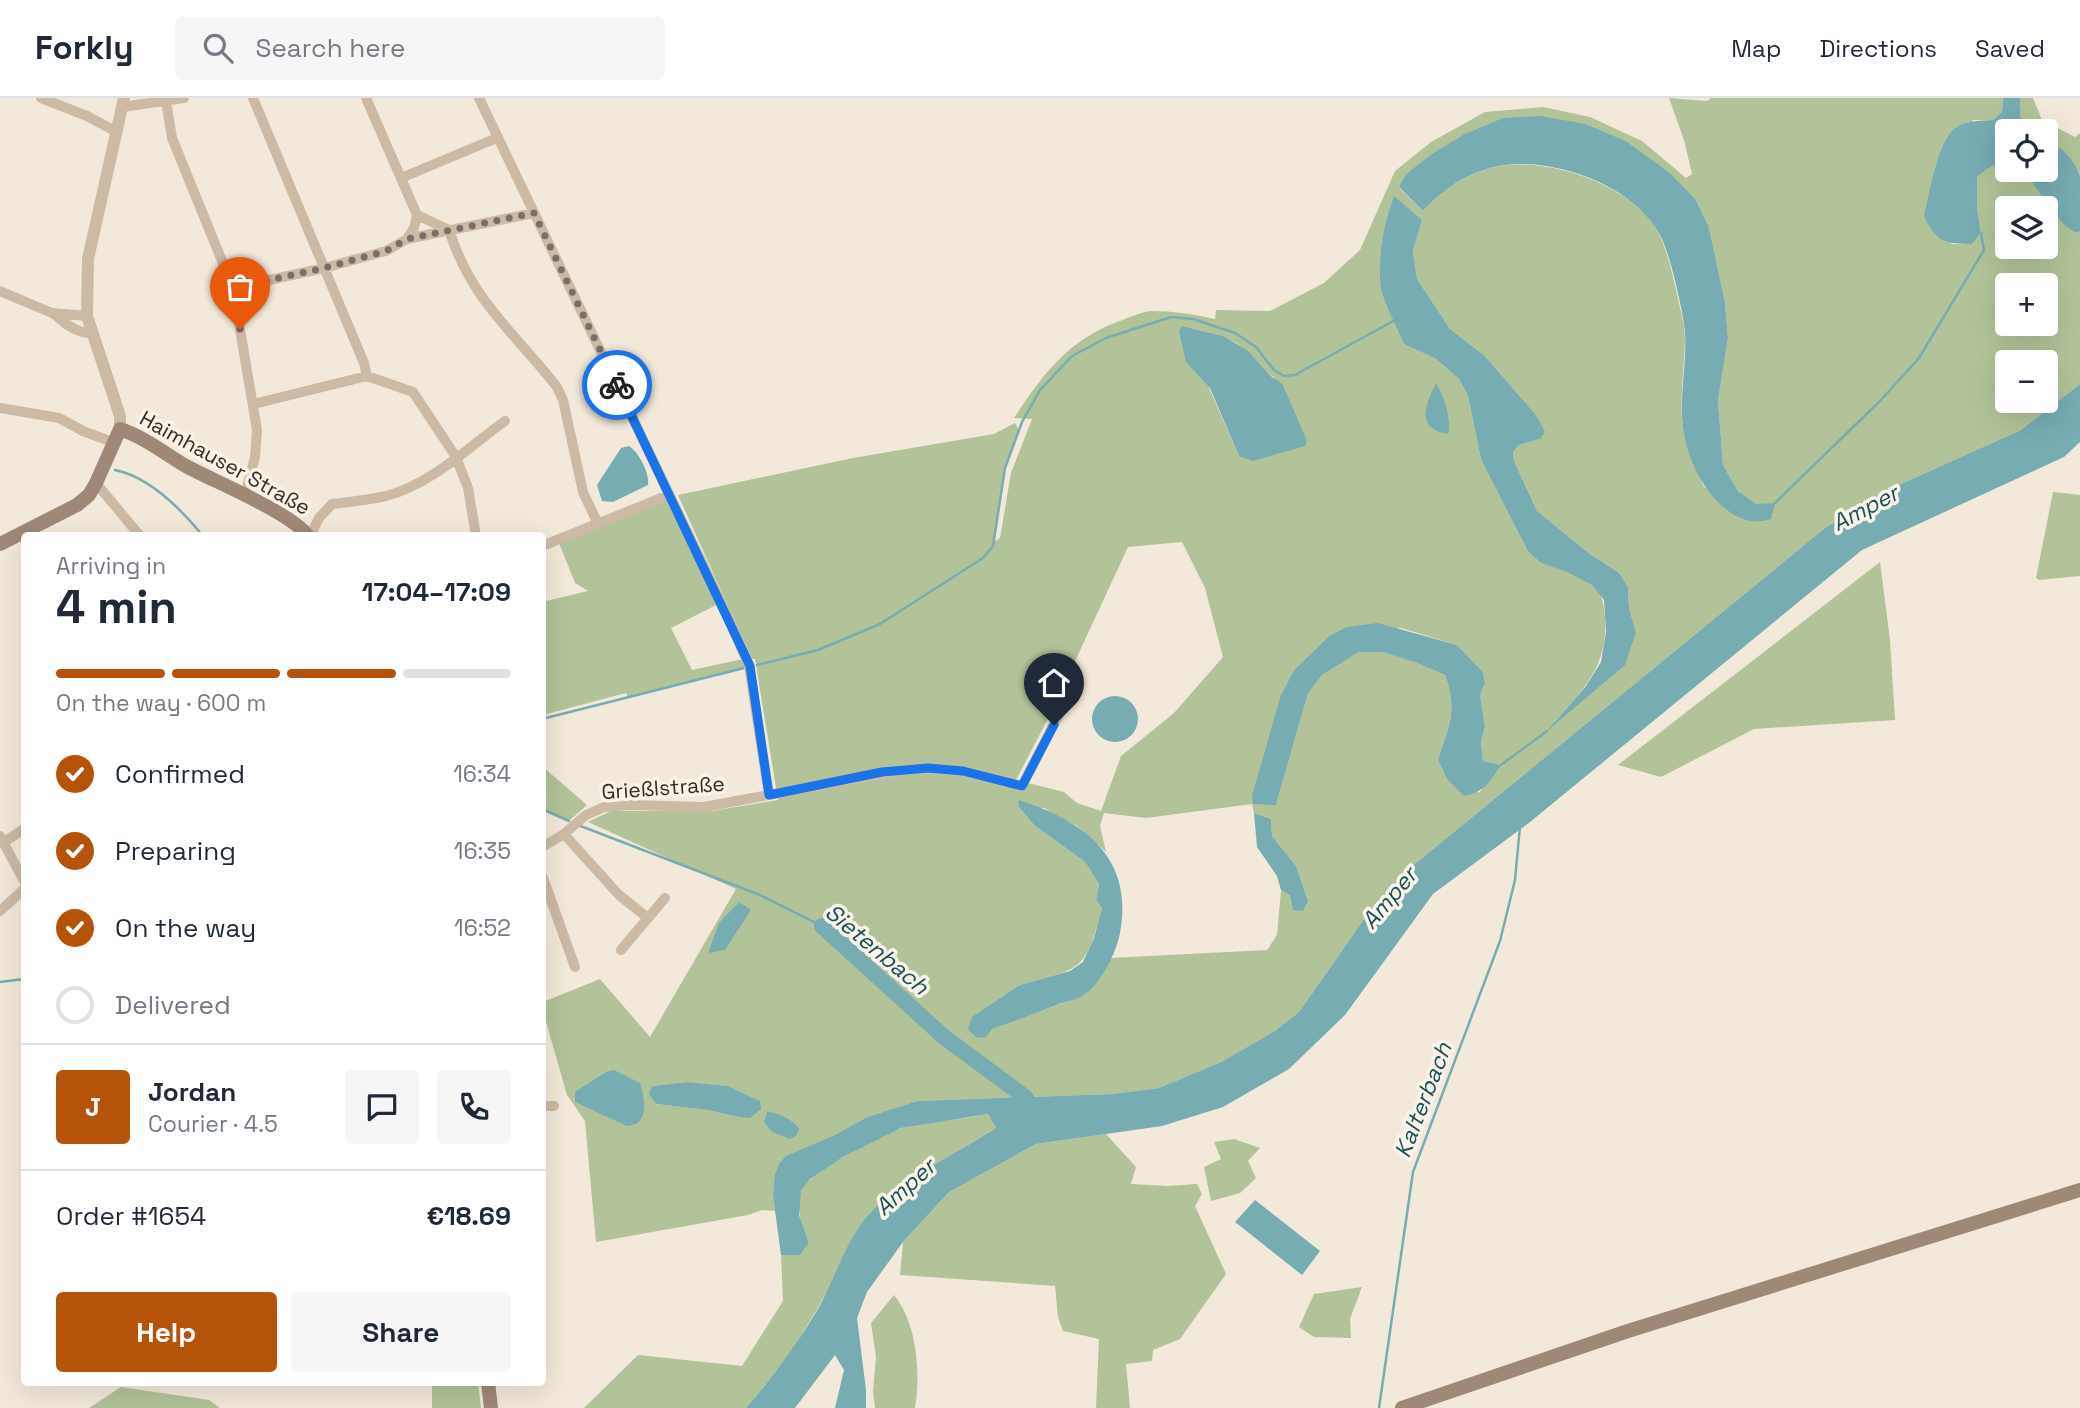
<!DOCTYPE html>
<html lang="en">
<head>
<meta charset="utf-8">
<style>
  body { margin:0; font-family:"Space Grotesk",sans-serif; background:#f6f6f7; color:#1f2937; height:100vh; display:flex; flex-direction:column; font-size:26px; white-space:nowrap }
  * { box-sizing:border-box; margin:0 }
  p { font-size:23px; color:#747a83 }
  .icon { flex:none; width:38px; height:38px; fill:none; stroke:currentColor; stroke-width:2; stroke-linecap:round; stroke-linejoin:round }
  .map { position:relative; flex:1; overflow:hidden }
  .details { position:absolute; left:21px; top:434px; width:525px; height:854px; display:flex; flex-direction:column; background:#fff; border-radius:7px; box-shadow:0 7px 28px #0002 }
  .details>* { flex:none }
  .controls { position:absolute; left:1995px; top:21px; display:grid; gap:14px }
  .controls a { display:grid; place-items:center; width:63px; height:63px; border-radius:7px; background:#fff; box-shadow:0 7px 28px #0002; font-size:35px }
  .pin { position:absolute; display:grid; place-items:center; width:60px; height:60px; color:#fff; margin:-72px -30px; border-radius:50% 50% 50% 0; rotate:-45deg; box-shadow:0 0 7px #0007 }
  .pin .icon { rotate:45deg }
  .courier { position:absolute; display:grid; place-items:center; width:70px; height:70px; margin:-35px; border:5px solid #1a73e8; border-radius:50%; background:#fff; color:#222; box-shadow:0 2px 9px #0007 }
  .headline em { font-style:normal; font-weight:600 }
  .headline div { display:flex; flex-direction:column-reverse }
  .headline { display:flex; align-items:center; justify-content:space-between; height:119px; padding:0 35px }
  h1 { font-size:46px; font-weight:600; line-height:52px }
  .bar { display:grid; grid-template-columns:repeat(4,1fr); gap:10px 7px; align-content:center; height:84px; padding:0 35px }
  .bar i { height:9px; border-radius:5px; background:#e0e1e3 }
  .bar .current { background:#b45309 }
  .bar p { grid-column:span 4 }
  .line { display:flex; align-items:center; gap:18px; padding:0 35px; border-top:2px solid #e0e1e3 }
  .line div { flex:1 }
  .round { display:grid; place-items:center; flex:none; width:74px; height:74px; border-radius:7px; background:#f6f6f7 }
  ol { padding:0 35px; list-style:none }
  li { display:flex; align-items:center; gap:21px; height:77px }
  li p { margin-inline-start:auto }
  li .icon { padding:7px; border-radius:50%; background:#b45309; color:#fff; stroke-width:4 }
  li:last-child { color:#747a83 }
  li i { width:38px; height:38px; border:4px solid #e0e1e3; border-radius:50% }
  .button { display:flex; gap:14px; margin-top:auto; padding:14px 35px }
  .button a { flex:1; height:80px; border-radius:7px; background:#b45309; color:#fff; font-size:28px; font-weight:600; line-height:80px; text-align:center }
  .button a+a { background:#f6f6f7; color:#1f2937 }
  header { display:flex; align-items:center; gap:42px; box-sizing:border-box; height:98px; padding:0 35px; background:#fff; border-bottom:2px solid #e0e1e3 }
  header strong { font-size:33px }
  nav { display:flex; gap:38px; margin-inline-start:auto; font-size:24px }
  .search { width:490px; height:63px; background:#f6f6f7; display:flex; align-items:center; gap:18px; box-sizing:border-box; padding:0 24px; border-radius:7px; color:#747a83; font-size:26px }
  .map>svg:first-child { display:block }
  .green { fill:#b2c399; fill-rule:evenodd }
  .water { fill:#77acb2 }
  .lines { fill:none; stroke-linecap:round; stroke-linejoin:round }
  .stream { stroke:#77acb2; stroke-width:2.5 }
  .river { stroke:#77acb2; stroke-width:16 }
  .minor { stroke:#ccbaa5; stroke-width:10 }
  .tertiary { stroke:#ccbaa5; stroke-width:12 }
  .secondary { stroke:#a08876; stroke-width:14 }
  .done { stroke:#796f66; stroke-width:7; stroke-dasharray:0 12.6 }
  .route { stroke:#1a73e8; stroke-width:9 }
  .labels { text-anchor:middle; stroke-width:7; stroke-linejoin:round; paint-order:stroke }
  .street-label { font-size:21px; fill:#372d27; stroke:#fbf3e7 }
  .water-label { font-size:23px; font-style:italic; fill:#1a535c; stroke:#fbf3e7 }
</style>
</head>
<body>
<header>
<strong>Forkly</strong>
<div class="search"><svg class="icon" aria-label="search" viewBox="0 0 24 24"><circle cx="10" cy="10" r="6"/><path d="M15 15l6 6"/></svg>Search here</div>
<nav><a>Map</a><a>Directions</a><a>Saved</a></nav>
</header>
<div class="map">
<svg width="2080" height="1310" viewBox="0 0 2080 1310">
  <rect width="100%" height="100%" fill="#f3e9da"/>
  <path class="green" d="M1669,0L1707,3L1711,0H2003L2002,14L1993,22H1973L1951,146H1972L1981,135L1977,111V79C1986,71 1994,64 2007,66V72H2021L2076,135L2080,133V286L2021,332L1881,395L1825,430L1404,775L1374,807L1299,914L1275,933L1221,964L1159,990L1112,996L917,1003L867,1019L833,1038L773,1099L775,1113L762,1112L748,1117L596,1144L585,1023L567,997L543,913V904L600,881L650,939L736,791L588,724L611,713H712L778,702L755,561H752L678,397L853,360L994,336L1015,325L1019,332L1005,370L994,444L1000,440L1011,375L1032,321L1014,320C1045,273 1070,240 1125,221C1133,218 1142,214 1151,213C1173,213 1193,216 1215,221L1216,212L1270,213L1324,185L1360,152L1395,73L1431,44L1485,14L1543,9L1590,19L1642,43L1686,80L1692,76L1684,42ZM1586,26L1626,43L1669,74L1709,130L1725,204L1728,240L1718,303L1723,367L1738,393L1756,407L1704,389C1697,370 1686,349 1683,329C1679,302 1685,266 1685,238C1684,224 1680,210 1677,196C1673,178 1668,157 1661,140C1644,100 1587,75 1547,69C1496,60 1458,76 1423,113L1399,90L1406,76L1430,57ZM1394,99L1422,122L1413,153L1417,181L1450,231L1485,258L1536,317L1540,341L1519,347L1513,354L1514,363L1537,413L1590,456L1619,475L1628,489L1629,510L1636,534L1551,628C1582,592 1608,571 1605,520C1604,507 1603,495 1591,486C1577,476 1558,470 1541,465L1481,361L1468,298L1459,281L1436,261L1404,246L1395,222ZM2007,110H2046V149H2007ZM2007,187H2046V226H2007ZM1182,228C1206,234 1231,237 1249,255C1260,265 1268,277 1282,285L1239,358ZM2007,264H2046V303H2007ZM1182,444L1205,490L1223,559L1174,615L1121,658L1101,713L1077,705L1064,694L1016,682L1051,615L1128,449ZM1401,530L1457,547L1483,574L1485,585L1480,597L1485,628L1481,644L1483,663L1500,667L1479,695L1438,661C1449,629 1458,611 1445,577L1417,565L1384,554H1359L1322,577L1308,594L1276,707L1281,597L1294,572L1329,538ZM1252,706L1254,715L1271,721L1272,738L1296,768L1308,803L1281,792L1277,837L1267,852L1110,860L1102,878L1085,897L992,931L1020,887C1081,870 1085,875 1102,810L1096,802L1099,786L1085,764L1034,727L1018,708L1044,710L1056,718L1076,727L1106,754L1100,728L1104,715L1146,720ZM687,984L726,988L738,1019L708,1012L656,1006L652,988Z
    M2020,0H2033L2042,22L2075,39L2080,35V77C2076,63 2058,47 2046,40V33C2020,33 2019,23 2020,0Z
    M2053,394L2080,397V478L2039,482L2036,480Z
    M666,402L718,506L671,530L692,572L743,561L744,570L628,599L626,595L543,617L542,504L588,493L575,485L559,445Z
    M1880,464L1890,542L1895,622L1754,631L1661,679L1618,667Z
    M542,668L587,707L569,723L548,715L543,710Z
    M988,1016L996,1030L907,1083L871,1114L819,1208L788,1259L746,1310H584L638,1257L742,1268L783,1203L781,1157H800L809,1145C803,1129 794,1110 801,1092C808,1075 883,1036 902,1030C927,1023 961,1022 988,1016Z
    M1106,1036L1136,1069L1131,1086L1168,1088L1197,1086L1202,1096L1195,1108L1226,1176L1180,1241L1153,1252L1152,1263L1126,1266L1130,1310H1096L1099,1241L1063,1233L1058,1219L1055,1188L900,1177L903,1144L949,1094L1036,1046Z
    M1234,1041L1260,1050L1248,1063L1256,1080L1240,1095L1211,1103L1204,1069L1221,1061L1214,1044Z
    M1362,1189L1350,1221L1351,1240L1314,1239L1299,1229L1314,1196Z
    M894,1197C917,1225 921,1275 915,1310H875L873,1293L876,1259L871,1225Z
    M432,1285H478L481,1310H432Z
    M121,1289L209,1302L220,1310H89Z"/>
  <path class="water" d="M2003,0H2020C2020,15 2018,25 2033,33H2007V66C1995,64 1986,71 1977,79V111L1981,135L1972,146C1944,146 1936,143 1924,118C1929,97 1938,43 1955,30C1966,22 1981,23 1993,22L2002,14Z
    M1540,18L1586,26L1626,43L1669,74L1695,101L1709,130L1725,204L1728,240L1718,303L1723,367L1738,393L1756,406L1775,405L1771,421C1757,426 1744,423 1731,415C1704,396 1688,363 1683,330C1679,299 1687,266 1685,234C1683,213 1670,155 1660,137C1638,97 1589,75 1546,68C1495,60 1457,77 1423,113L1399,89L1406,76L1430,57L1465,36L1503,20Z
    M2046,40C2060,48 2075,61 2080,78V133L2077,135C2054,125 2040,89 2021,72H2046Z
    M1394,98L1422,122L1413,153L1417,181L1450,231L1485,258L1536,317L1545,334L1540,341L1519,347L1513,354L1514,363L1537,413L1590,456L1619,475L1628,489L1629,510L1636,534L1625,567L1547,633L1586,588L1601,564L1606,534L1604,502L1592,487L1567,474L1541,465L1528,453L1481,361L1468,298L1459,281L1436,261L1404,246C1398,230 1384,206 1381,190C1377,160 1384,126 1394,98Z
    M1182,228L1223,238L1247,252L1272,279L1282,285L1307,343L1305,348L1253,363L1239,358L1210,290L1186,264L1179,233Z
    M1436,285C1444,298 1452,321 1448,336C1414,330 1426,307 1436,285Z
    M2080,286V344L2064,359L1862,452L1530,724L1433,796L1345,917L1289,971L1223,1009L1162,1028L1036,1046L949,1094L903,1144L867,1194L857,1220L866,1292V1310H835L844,1272L835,1257L795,1310H746C773,1279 797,1246 818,1211C836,1179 846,1140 872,1113C908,1077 954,1057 996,1030L988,1016L901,1030L843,1059L810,1081L801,1092L799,1117L809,1145L800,1157H781L773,1098L775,1077L779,1066L786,1058L833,1038L867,1019L917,1003L1112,996L1159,990L1221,964L1275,933L1299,914L1374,807L1404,775L1825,430L1881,395L2021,332Z
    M629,348C639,354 650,376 648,387L613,404L602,403L597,387L621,350Z
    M1378,525L1457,547L1483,574L1485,585L1480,597L1485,628L1481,644L1483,663L1501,667C1490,683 1485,694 1464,698L1447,681L1438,661C1449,629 1458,611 1445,577L1417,565L1383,554H1359L1322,577L1308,595L1276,707L1253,706L1252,698L1281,597L1294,572L1329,538L1347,529Z
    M1092 621a23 23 0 1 1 46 0a23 23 0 1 1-46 0Z
    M1019,702C1084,723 1134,759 1120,835C1116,855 1103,881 1087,895C1081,900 1070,903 1062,905C1039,914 1015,923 992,931L986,939L977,940L968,931L972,919L1020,887L1070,873L1083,864L1094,840L1102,810L1096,802L1099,786L1085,764L1034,727L1018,708Z
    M1254,715L1271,721L1272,738L1296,768L1308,803L1303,813L1293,812L1290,797L1281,792L1277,778L1257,749Z
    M739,804L751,812L725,852L708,855L719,825Z
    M614,972L640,985C645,1001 650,1027 627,1028L575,1004V994L606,974Z
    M687,984L727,988L760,1003L761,1011L750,1020L738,1019L708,1012L656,1006L649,996L652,988Z
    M767,1014C777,1014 794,1022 799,1031L796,1038L790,1041L772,1034L764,1024Z
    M1255,1102L1320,1153L1302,1177L1235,1124Z"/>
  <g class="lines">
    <path class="stream" d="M115,372C150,379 181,411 203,438
      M1775,405L1880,303L1919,260L1984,152L1981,135
      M757,567L818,552L880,526L983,460L993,448L1005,370L1022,324L1040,292L1072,258L1106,240L1171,219L1193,221L1235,235L1256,249L1274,272L1284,278L1295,277L1395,222
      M542,621L744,570
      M1501,667L1547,633
      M542,711L569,723
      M578,727L760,797L822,828
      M0,884L24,881
      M1379,1310L1413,1074L1500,843L1515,782L1520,728"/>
    <path class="river" d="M822,828L944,939L1025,999L1035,1015"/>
    <path class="minor" d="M41,0L87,18L117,34
      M253,0L364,265L367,278
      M479,0L729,521L749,568L769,697
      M166,3L172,40L233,190L257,332L255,359L245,398
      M122,9L184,0
      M401,80L492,42
      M417,117L449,132C471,202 514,234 557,289L563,302L583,394L598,426
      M407,141L534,115
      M233,190L324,170L386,153L407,141L414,130L417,117L366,0
      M0,193L52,215L87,218
      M53,215C64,225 77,236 93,235
      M254,306L367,278L413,294L456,359L468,390L476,438
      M0,310L59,320L83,333L115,345
      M96,385L140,438
      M310,438L319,420L332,406C350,404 368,402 386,398C430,387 469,349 505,323
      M542,448L669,397
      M564,736L619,797L648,820L621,852
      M0,738L24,783
      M4,744L24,731
      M542,749L564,736L586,717L604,709L629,707L704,709L915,670L963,673L1022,688L1059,616
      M542,777L575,869
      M0,813L24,791
      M648,820L665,800
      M542,1008H554"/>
    <path class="tertiary" d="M120,331V318L87,218L88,161L124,0"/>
    <path class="secondary" d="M0,446L77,407L89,397L96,385L120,331C144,339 164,355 186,368C215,384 290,414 308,438
      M488,1284L491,1310
      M1402,1310L1628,1233L2080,1092"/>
  </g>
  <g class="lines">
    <path class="done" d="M240,231L233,190L324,170L386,153L407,141L534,115L617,287"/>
    <path class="route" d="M617,287L750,568L769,697L882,674L928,670L963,673L1022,688L1054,627"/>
  </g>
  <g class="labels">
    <g class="street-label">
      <text transform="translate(225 365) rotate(29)" y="7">Haimhauser Straße</text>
      <text transform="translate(663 690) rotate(-4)" y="7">Grießlstraße</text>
    </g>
    <g class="water-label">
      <text transform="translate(1865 410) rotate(-28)" y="8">Amper</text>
      <text transform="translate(1389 800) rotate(-50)" y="8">Amper</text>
      <text transform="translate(877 851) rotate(40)" y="8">Sietenbach</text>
      <text transform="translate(1423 1002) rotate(-69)" y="8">Kalterbach</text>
      <text transform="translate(905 1089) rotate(-42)" y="8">Amper</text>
    </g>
  </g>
</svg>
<div class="controls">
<a><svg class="icon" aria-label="locate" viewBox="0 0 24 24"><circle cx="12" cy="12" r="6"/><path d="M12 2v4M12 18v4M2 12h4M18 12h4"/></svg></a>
<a><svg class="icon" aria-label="layers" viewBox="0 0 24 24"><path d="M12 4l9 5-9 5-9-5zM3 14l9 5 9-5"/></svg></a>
<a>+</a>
<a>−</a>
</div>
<div class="pin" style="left:240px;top:231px;background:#ea580c"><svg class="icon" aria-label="bag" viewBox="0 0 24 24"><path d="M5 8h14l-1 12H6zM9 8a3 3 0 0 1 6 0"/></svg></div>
<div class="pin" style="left:1054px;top:627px;background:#1f2937"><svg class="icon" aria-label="home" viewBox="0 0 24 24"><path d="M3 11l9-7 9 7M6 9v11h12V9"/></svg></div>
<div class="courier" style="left:617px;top:287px"><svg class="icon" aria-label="bike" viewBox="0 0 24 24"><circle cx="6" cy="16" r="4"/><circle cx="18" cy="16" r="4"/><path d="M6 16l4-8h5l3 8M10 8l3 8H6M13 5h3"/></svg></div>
<section class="details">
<div class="headline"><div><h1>4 min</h1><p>Arriving in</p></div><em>17:04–17:09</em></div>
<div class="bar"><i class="current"></i><i class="current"></i><i class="current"></i><i></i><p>On the way · 600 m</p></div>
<ol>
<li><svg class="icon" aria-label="check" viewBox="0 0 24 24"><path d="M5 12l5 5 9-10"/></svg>Confirmed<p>16:34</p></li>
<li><svg class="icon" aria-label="check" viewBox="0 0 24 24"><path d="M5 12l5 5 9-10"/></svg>Preparing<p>16:35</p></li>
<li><svg class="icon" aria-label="check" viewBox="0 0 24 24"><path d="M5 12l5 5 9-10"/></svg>On the way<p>16:52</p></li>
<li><i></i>Delivered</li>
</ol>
<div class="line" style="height:126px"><b class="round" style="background:#b45309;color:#fff">J</b><div><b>Jordan</b><p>Courier · 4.5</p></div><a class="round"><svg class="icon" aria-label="chat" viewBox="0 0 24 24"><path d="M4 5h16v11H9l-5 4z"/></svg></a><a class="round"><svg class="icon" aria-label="phone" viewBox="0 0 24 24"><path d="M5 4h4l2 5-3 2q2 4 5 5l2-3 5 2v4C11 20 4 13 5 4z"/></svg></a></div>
<div class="line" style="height:91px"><div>Order #1654</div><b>€18.69</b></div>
<div class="button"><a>Help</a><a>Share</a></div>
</section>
</div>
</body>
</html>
